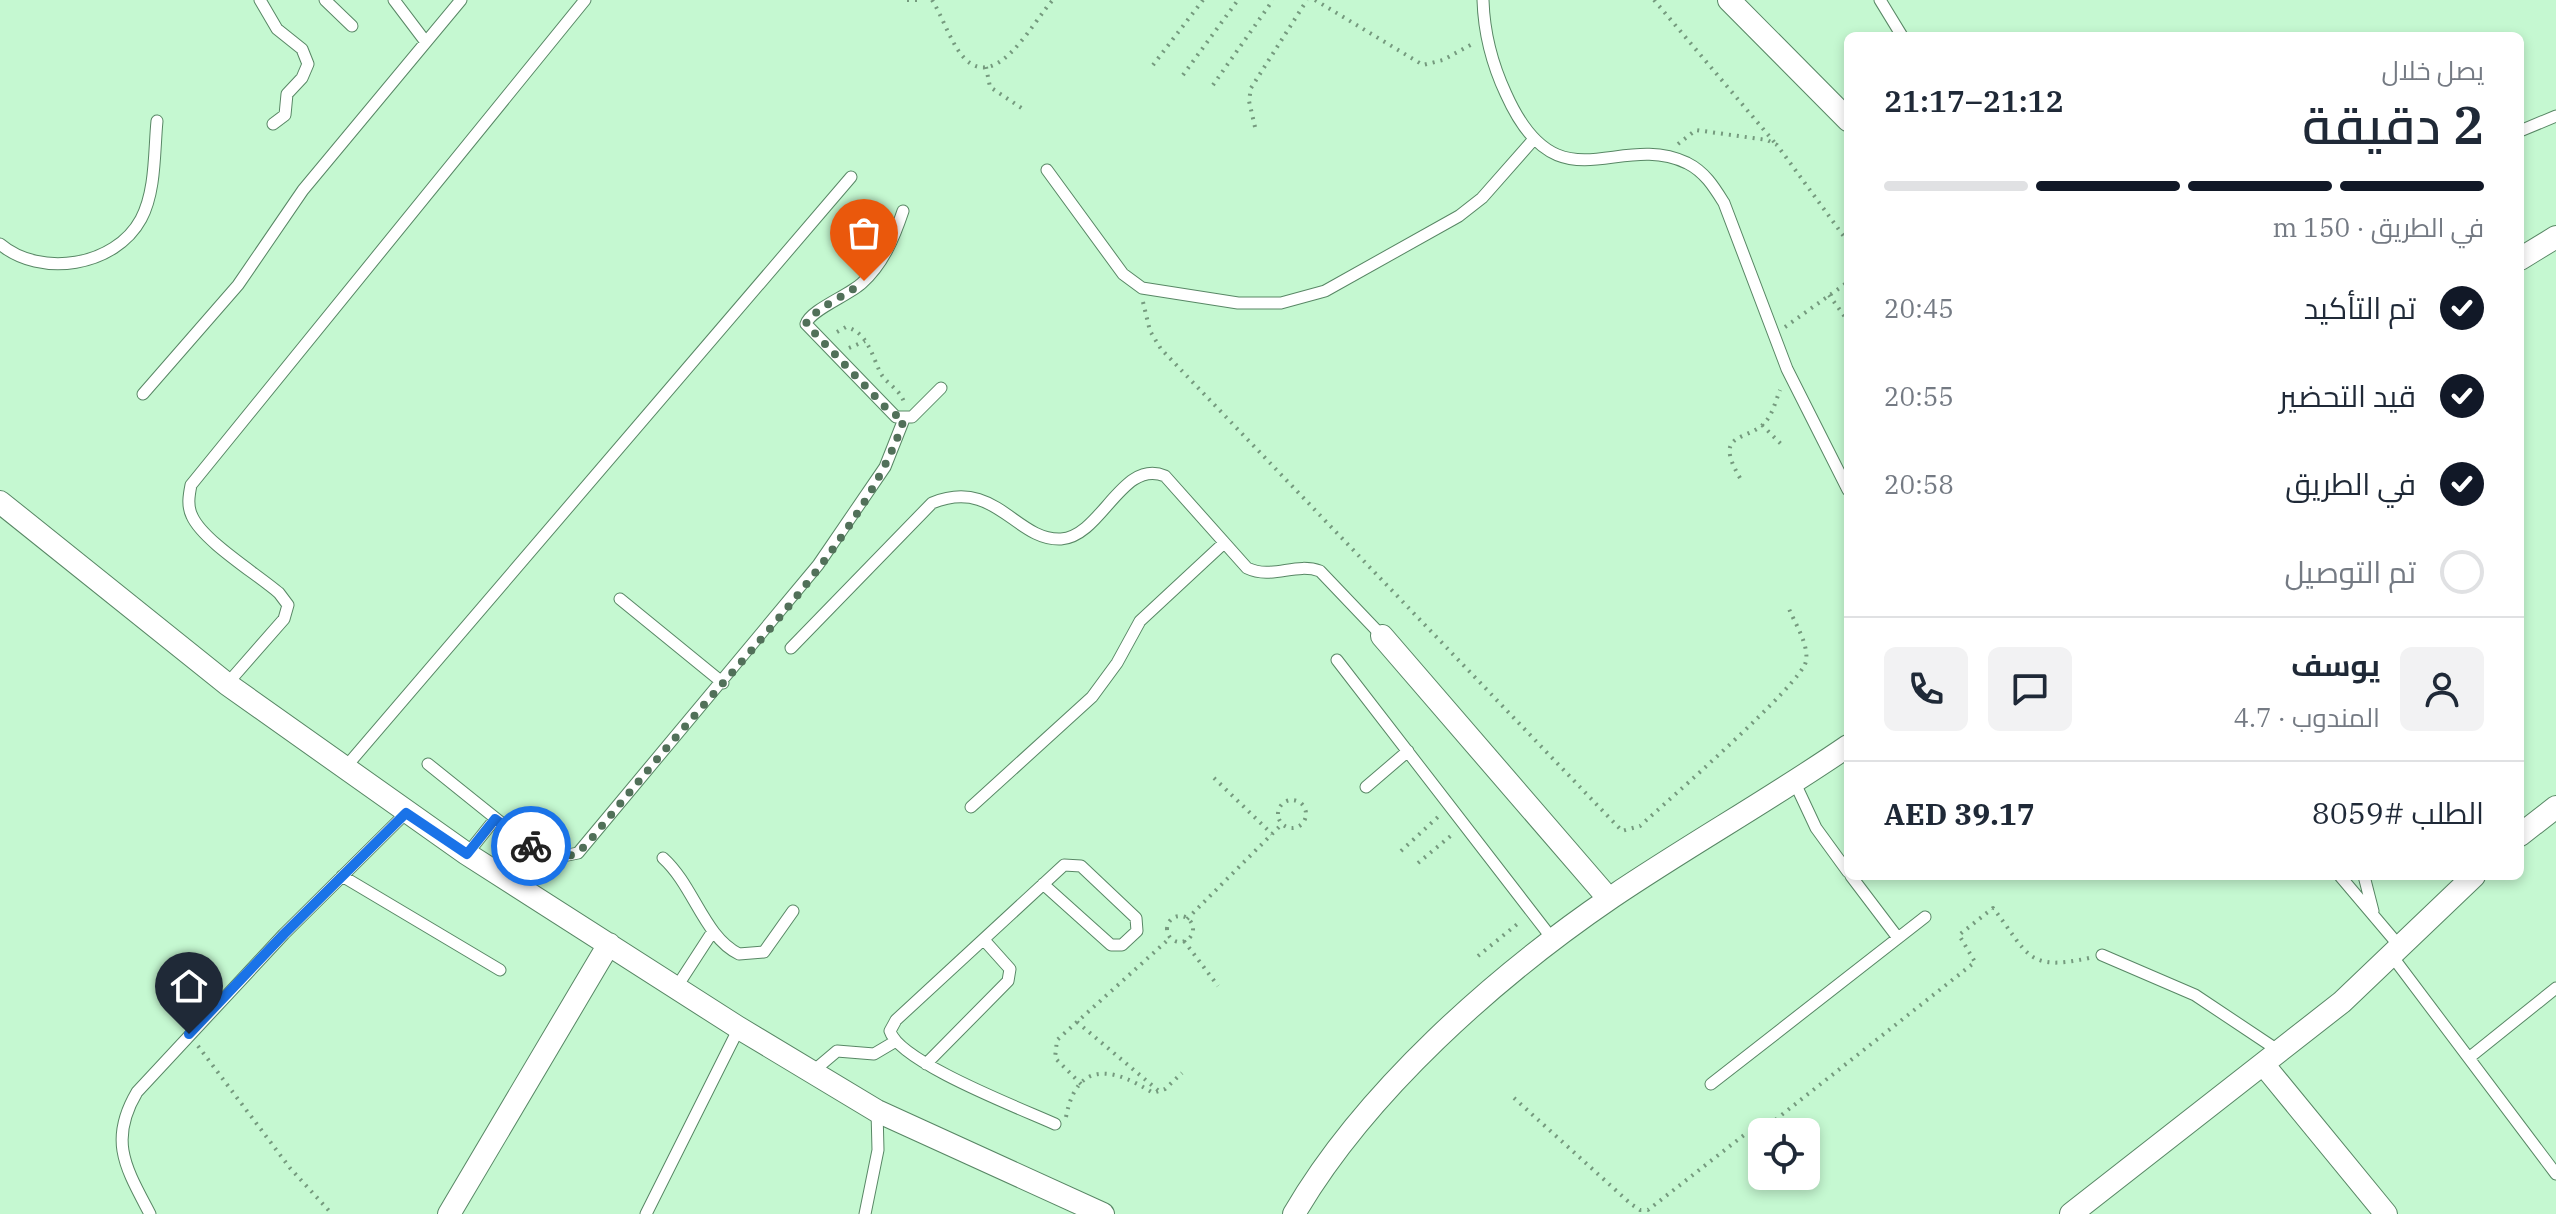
<!DOCTYPE html>
<html lang="ar">
<head>
<meta charset="utf-8">
<style>
  body { margin:0; font-family:"IBM Plex Serif",Cairo,serif; background:#f2f2f3; color:#1f2937; direction:rtl; height:100vh; display:flex; flex-direction:column; font-size:30px; white-space:nowrap }
  * { box-sizing:border-box; margin:0 }
  p { font-size:26px; color:#747a83 }
  .icon { flex:none; width:44px; height:44px; fill:none; stroke:currentColor; stroke-width:2; stroke-linecap:round; stroke-linejoin:round }
  .map { position:relative; flex:1; overflow:hidden; direction:ltr }
  .details { position:absolute; left:1844px; top:32px; width:680px; height:848px; display:flex; flex-direction:column; background:#fff; border-radius:12px; box-shadow:0 4px 12px #0003; direction:rtl }
  .details>* { flex:none }
  .buttons { position:absolute; left:1748px; top:1118px; display:grid; gap:16px }
  .buttons a { display:grid; place-items:center; width:72px; height:72px; border-radius:12px; background:#fff; box-shadow:0 4px 12px #0003; font-size:40px }
  .pin { position:absolute; display:grid; place-items:center; width:68px; height:68px; color:#fff; margin:-82px -34px; border-radius:50% 50% 50% 0; rotate:-45deg; box-shadow:0 0 8px #0007 }
  .pin .icon { rotate:45deg }
  .courier { position:absolute; display:grid; place-items:center; width:80px; height:80px; margin:-40px; border:6px solid #1a73e8; border-radius:50%; background:#fff; color:#222; box-shadow:0 2px 10px #0007 }
  .summary em { font-style:normal; font-weight:600 }
  .summary div { display:flex; flex-direction:column-reverse }
  .summary { display:flex; align-items:center; justify-content:space-between; height:136px; padding:0 40px }
  h1 { font-size:52px; font-weight:600; line-height:60px }
  .bar { display:grid; grid-template-columns:repeat(4,1fr); gap:12px 8px; align-content:center; height:96px; padding:0 40px }
  .bar i { height:10px; border-radius:6px; background:#e0e1e3 }
  .bar .on { background:#111827 }
  .bar p { grid-column:span 4 }
  .line { display:flex; align-items:center; gap:20px; padding:0 40px; border-top:2px solid #e0e1e3 }
  .line div { flex:1 }
  .round { display:grid; place-items:center; flex:none; width:84px; height:84px; border-radius:12px; background:#f2f2f3 }
  ol { padding:0 40px; list-style:none }
  li { display:flex; align-items:center; gap:24px; height:88px }
  li p { margin-inline-start:auto }
  li .icon { padding:8px; border-radius:50%; background:#111827; color:#fff; stroke-width:4 }
  li:last-child { color:#747a83 }
  li i { width:44px; height:44px; border:4px solid #e0e1e3; border-radius:50% }
  .map>svg:first-child { display:block }
  .lines { fill:none; stroke-linecap:round; stroke-linejoin:round }
  .service-casing { stroke:#588765; stroke-width:13 }
  .minor-casing { stroke:#588765; stroke-width:24 }
  .path { stroke:#759a7e; stroke-width:4; stroke-dasharray:2 6; stroke-linecap:butt }
  .service { stroke:#fff; stroke-width:11 }
  .minor { stroke:#fff; stroke-width:22 }
  .done { stroke:#517059; stroke-width:8; stroke-dasharray:0 14.4 }
  .route { stroke:#1a73e8; stroke-width:10 }
</style>
</head>
<body>
<div class="map">
<svg width="2556" height="1214" viewBox="0 0 2556 1214">
  <rect width="100%" height="100%" fill="#c5f8d1"/>
  <g class="lines">
    <g class="service-casing">
      <path id="service" d="M260,0L277,29L302,49L308,64L302,78L287,94L285,115L273,124
        M325,0L352,26
        M394,0L425,41
        M1483,0C1484,33 1492,64 1506,94C1558,210 1617,130 1687,163C1705,172 1714,187 1724,203L1787,369L1848,490
        M1880,0L1902,36
        M2520,131L2556,116
        M1047,170L1123,274L1142,288L1238,303H1281L1325,291L1459,216L1482,198L1534,139
        M903,211C894,238 883,264 862,283C848,296 810,310 806,324L896,417H912L941,388
        M0,244C40,278 115,267 141,219C156,191 154,151 157,121
        M143,394L238,285L303,190L461,0
        M620,599L723,683
        M791,648L932,503C996,477 1015,541 1061,539C1102,536 1122,458 1165,476L1247,568C1272,580 1295,562 1320,571L1382,636
        M1337,660L1554,941
        M227,684L284,619L288,605L279,593C257,574 203,541 192,516C187,506 189,495 191,485L585,0
        M428,764L540,854L553,858L578,853L818,565L885,467L904,419
        M344,769L851,177
        M1794,781L1816,828L1848,872
        M1366,787L1408,751
        M971,807L1092,697L1117,663L1140,621L1224,543
        M467,854L495,819
        M663,858C694,886 704,937 739,954L764,952L793,911
        M342,876L500,970
        M1851,876L1898,938
        M2340,876L2401,948
        M2364,876L2373,911
        M1043,884L1111,945H1122L1137,931L1136,918L1081,866L1064,865L896,1020L890,1031C899,1062 1022,1109 1055,1124
        M2102,955L2195,995L2279,1051
        M2392,956L2556,1174
        M676,988L713,931
        M2470,1057L2556,988
        M926,1064L1008,981L1010,969L984,940
        M811,1073L837,1051L874,1054L896,1041
        M1711,1084L1925,917
        M150,1214C126,1168 108,1141 137,1092L284,934L406,813
        M646,1214L739,1028
        M865,1214L878,1150L877,1111"/>
    </g>
    <g class="minor-casing">
      <path id="minor" d="M1729,0L1848,120
        M2520,259L2556,237
        M0,502L227,684L467,854L739,1028L877,1111L1103,1214
        M1382,636L1609,899
        M2520,835L2556,807
        M2263,1064L2386,1214
        M449,1214L609,944
        M1294,1214C1365,1092 1496,976 1612,897C1689,845 1771,799 1848,746
        M2071,1214L2342,1002L2474,876"/>
    </g>
    <path class="path" d="M907,0H923
      M932,0C942,16 948,35 958,50C993,103 1033,20 1053,0
      M1315,0L1423,65L1443,60L1474,43
      M1654,0L1775,143
      M1153,65L1203,0
      M986,67L990,87L1023,109
      M1183,75L1238,0
      M1213,85L1273,0
      M1255,127L1249,101L1251,88L1307,0
      M1678,144L1696,130L1767,140L1777,145L1848,242
      M1829,295L1848,321
      M1143,302L1150,331L1161,349L1622,831L1640,826C1665,803 1803,683 1806,661C1809,645 1795,623 1789,609
      M1785,327L1848,282
      M837,332L846,327C867,332 872,355 880,372C886,384 899,388 904,402
      M849,348L865,341
      M1762,425L1783,446
      M1740,478C1711,429 1750,443 1767,420C1773,412 1776,400 1780,390
      M1214,778L1272,834
      M1278 814a14 14 0 1 1 28 0a14 14 0 1 1-28 0Z
      M1401,851L1439,816
      M1418,863L1453,834
      M1167 929a13 13 0 1 1 26 0a13 13 0 1 1-26 0Z
      M1187,919L1282,824
      M1184,941L1218,986
      M1478,956L1521,921
      M1077,1022L1160,1092
      M198,1046L290,1168L332,1214
      M1081,1084L1055,1058L1057,1040L1170,938
      M1514,1098L1631,1204L1640,1210H1648L1744,1135L1752,1137L1760,1132L1975,962L1959,935L1993,908C2029,954 2026,972 2089,958
      M1066,1117C1077,1059 1114,1068 1153,1093L1165,1089L1182,1073"/>
    <use href="#service" class="service"/>
    <use href="#minor" class="minor"/>
  </g>
  <g class="lines">
    <path class="done" d="M531,846C551,862 569,862 587,844C621,803 654,762 689,722C760,640 872,521 904,419L890,412L806,324C810,311 851,293 864,281"/>
    <path class="route" d="M189,1034L284,934L406,813L467,854L495,819L531,846"/>
  </g>
</svg>
<div class="buttons">
<a><svg class="icon" aria-label="locate" viewBox="0 0 24 24"><circle cx="12" cy="12" r="6"/><path d="M12 2v4M12 18v4M2 12h4M18 12h4"/></svg></a>
</div>
<div class="pin" style="left:864px;top:281px;background:#ea580c"><svg class="icon" aria-label="bag" viewBox="0 0 24 24"><path d="M5 8h14l-1 12H6zM9 8a3 3 0 0 1 6 0"/></svg></div>
<div class="pin" style="left:189px;top:1034px;background:#1f2937"><svg class="icon" aria-label="home" viewBox="0 0 24 24"><path d="M3 11l9-7 9 7M6 9v11h12V9"/></svg></div>
<div class="courier" style="left:531px;top:846px"><svg class="icon" aria-label="bike" viewBox="0 0 24 24"><circle cx="6" cy="16" r="4"/><circle cx="18" cy="16" r="4"/><path d="M6 16l4-8h5l3 8M10 8l3 8H6M13 5h3"/></svg></div>
<section class="details">
<div class="summary"><div><h1>2 دقيقة</h1><p>يصل خلال</p></div><em>21:12–21:17</em></div>
<div class="bar"><i class="on"></i><i class="on"></i><i class="on"></i><i></i><p>في الطريق · 150 m</p></div>
<ol>
<li><svg class="icon" aria-label="check" viewBox="0 0 24 24"><path d="M5 12l5 5 9-10"/></svg>تم التأكيد<p>20:45</p></li>
<li><svg class="icon" aria-label="check" viewBox="0 0 24 24"><path d="M5 12l5 5 9-10"/></svg>قيد التحضير<p>20:55</p></li>
<li><svg class="icon" aria-label="check" viewBox="0 0 24 24"><path d="M5 12l5 5 9-10"/></svg>في الطريق<p>20:58</p></li>
<li><i></i>تم التوصيل</li>
</ol>
<div class="line" style="height:144px"><a class="round"><svg class="icon" aria-label="person" viewBox="0 0 24 24"><circle cx="12" cy="8" r="4"/><path d="M4 21q1-7 8-7t8 7"/></svg></a><div><b>يوسف</b><p>المندوب · 4.7</p></div><a class="round"><svg class="icon" aria-label="chat" viewBox="0 0 24 24"><path d="M4 5h16v11H9l-5 4z"/></svg></a><a class="round"><svg class="icon" aria-label="phone" viewBox="0 0 24 24"><path d="M5 4h4l2 5-3 2q2 4 5 5l2-3 5 2v4C11 20 4 13 5 4z"/></svg></a></div>
<div class="line" style="height:104px"><div>الطلب #8059</div><b>AED 39.17</b></div>
</section>
</div>
</body>
</html>
